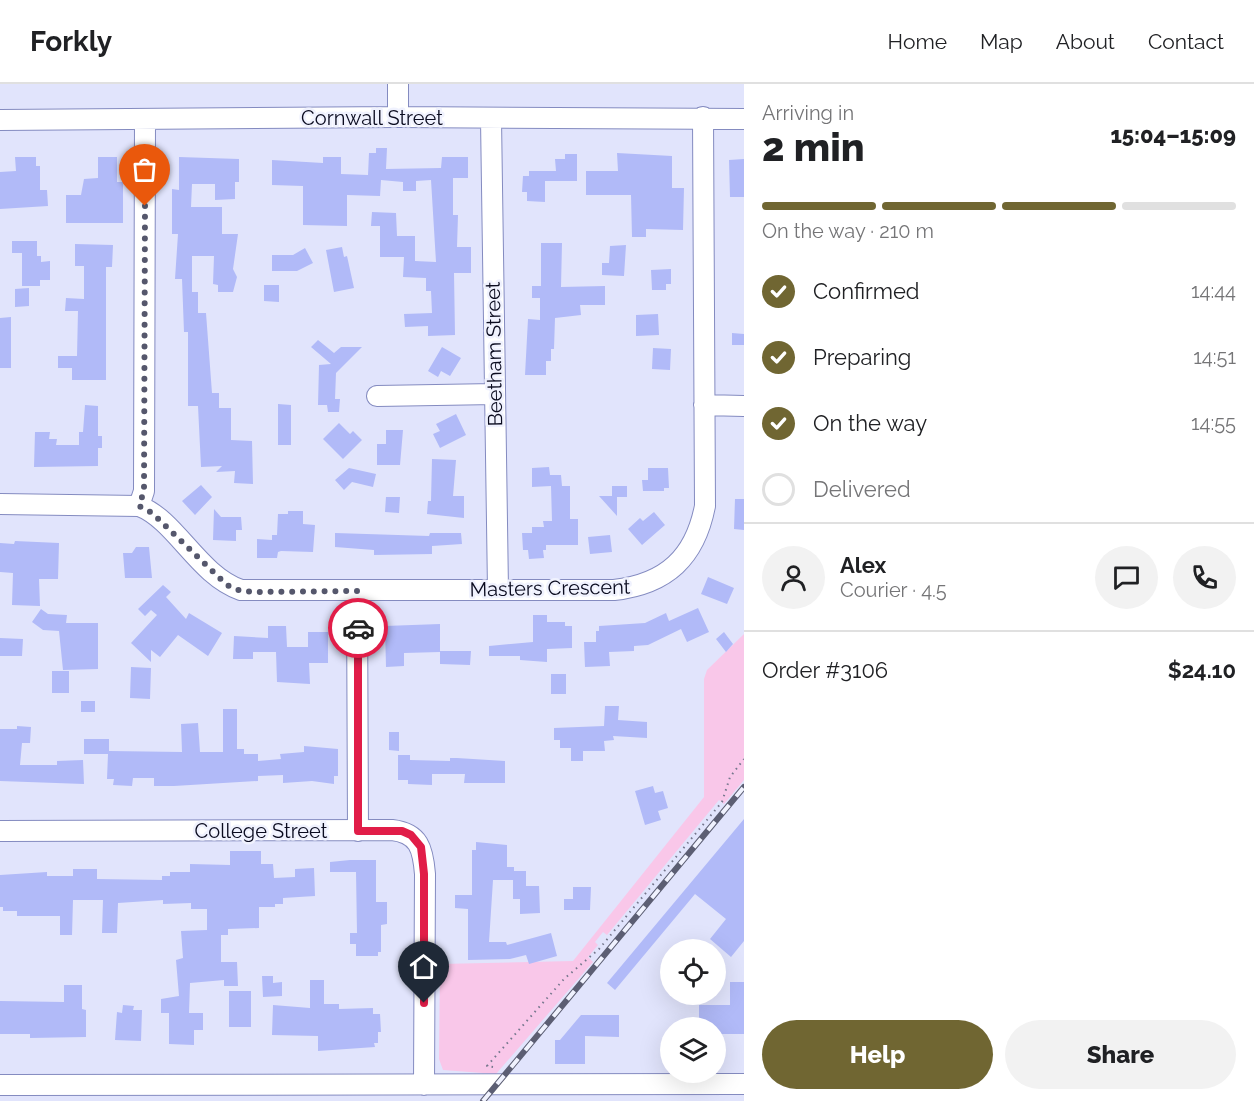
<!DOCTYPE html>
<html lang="en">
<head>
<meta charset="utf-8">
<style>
  body { margin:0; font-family:Raleway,sans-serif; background:#f2f2f2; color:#202124; height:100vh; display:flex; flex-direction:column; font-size:22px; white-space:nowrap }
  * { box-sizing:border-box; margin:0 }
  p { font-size:20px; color:#757577 }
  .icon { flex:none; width:33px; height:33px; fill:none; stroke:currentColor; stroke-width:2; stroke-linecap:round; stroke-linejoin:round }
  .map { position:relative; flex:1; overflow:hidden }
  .side { display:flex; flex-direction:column; background:#fff; width:510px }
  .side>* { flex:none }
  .controls { position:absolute; left:660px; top:855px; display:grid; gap:12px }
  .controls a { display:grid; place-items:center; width:66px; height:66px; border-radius:50%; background:#fff; box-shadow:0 6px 24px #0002; font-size:30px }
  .pin { position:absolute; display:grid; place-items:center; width:51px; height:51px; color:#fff; margin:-62px -26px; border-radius:50% 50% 50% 0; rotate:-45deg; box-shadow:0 0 6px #0007 }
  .pin .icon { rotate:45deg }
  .courier { position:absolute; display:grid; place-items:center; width:60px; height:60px; margin:-30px; border:4px solid #e11d48; border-radius:50%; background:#fff; color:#222; box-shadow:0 2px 8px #0007 }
  .summary em { font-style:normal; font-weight:800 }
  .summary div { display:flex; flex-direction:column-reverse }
  .summary { display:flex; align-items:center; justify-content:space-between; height:102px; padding:0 18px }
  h1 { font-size:39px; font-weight:800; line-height:45px }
  .bar { display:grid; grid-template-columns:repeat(4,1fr); gap:9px 6px; align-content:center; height:72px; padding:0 18px }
  .bar i { height:8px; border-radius:4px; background:#e0e0e0 }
  .bar .active { background:#706632 }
  .bar p { grid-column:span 4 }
  .line { display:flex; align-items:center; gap:15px; padding:0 18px; border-top:2px solid #e0e0e0 }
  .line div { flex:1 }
  .round { display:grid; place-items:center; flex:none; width:63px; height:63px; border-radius:32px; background:#f2f2f2 }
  ol { padding:0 18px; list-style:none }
  li { display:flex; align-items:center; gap:18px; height:66px }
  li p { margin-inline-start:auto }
  li .icon { padding:6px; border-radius:50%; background:#706632; color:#fff; stroke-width:4 }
  li:last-child { color:#757577 }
  li i { width:33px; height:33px; border:3px solid #e0e0e0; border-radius:50% }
  .primary-button { display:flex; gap:12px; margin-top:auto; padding:12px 18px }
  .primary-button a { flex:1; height:69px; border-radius:36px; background:#706632; color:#fff; font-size:24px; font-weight:800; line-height:69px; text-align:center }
  .primary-button a+a { background:#f2f2f2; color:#202124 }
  header { display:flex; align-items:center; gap:36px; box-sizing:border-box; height:84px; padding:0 30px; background:#fff; border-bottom:2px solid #e0e0e0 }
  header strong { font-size:28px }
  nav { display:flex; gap:33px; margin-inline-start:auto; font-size:21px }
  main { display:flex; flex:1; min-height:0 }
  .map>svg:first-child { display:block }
  .green { fill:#f9c7e9 }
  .building { fill:#b1baf8 }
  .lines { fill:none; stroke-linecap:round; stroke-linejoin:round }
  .minor-casing { stroke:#848bc0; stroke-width:22 }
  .path { stroke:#75778d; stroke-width:2; stroke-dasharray:1.5 4.5; stroke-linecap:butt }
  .minor { stroke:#fff; stroke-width:20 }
  .rail-casing { stroke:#5c5e73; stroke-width:6 }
  .rail { stroke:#f0f2fe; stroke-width:4; stroke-dasharray:11; stroke-linecap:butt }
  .done { stroke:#55576c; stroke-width:6; stroke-dasharray:0 10.8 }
  .route { stroke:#e11d48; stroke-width:8 }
  .labels { text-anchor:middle; stroke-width:5; stroke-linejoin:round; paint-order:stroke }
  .street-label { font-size:20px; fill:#0a0b1f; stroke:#f0f2fe }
</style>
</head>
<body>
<header>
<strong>Forkly</strong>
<nav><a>Home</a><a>Map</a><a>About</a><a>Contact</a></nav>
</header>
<main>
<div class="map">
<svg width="744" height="1017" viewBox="0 0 744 1017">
  <rect width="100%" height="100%" fill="#e1e4fc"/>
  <path class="green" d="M744,550V696L724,720L719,716L607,851L603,848L595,858L598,861L588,873L593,878L496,990L443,986L439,975L440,880L573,877L704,713V595L707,586Z"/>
  <path class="building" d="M376,64H387L386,85L441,84L442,73H468V94H453V131H458L457,163H471V189H454L455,251L428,252V242L405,243L404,230L432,229L431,207H426V194L403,193L404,173H380V142H371L372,128L396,129L397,152H415V177L436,178L431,96L416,97V107H403V98L381,96L380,112L347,111V142L303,141V102L272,101V76L323,79V73H341V90L368,91L369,69H376Z
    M617,69L672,72V104H684L683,146L646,145V153H632L631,111H586V87H618Z
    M565,70H577V97H545V118L527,117V108H522L523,92H529V87H556L555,75H565Z
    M15,73H36V82H40V106H47L48,122L0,125V88L16,87Z
    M98,73H117V98H123V139H66V111H81L84,95L98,94Z
    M179,73L239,75V98H235V115L215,116V100H192L191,123H222V150H238L233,185L237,193L233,208H218V201L213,200L214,172H192V208H198V229H206L212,309H219V324H231V356L252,357L253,400L234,399L235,387L216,388L222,382L201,383L198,322H188V248H184L182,195H175L178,150H172V105L179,106Z
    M744,75V113H730L729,76Z
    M12,157H37V172H41V178L50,177V196H40V202H22V169H12Z
    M541,159H562L561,203L605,202V221H580L581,231L555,234L554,265H551V277H546V291H525L528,235L540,236V214H532V202H541Z
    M75,160L113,161L112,183H106V296H72V284H58V272H77L78,227H65L66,214L84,215V182H75Z
    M626,161L624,192L602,191V179H609L610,162Z
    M342,163L344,173L347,172L354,204L334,208L326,166Z
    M305,164L313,179L297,187H272V171H293Z
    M671,185V200H666V206H652L651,186Z
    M264,201H279V218L264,217Z
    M29,204V222L15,223V205Z
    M658,230L659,251L636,252V231Z
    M11,233V284H0V234Z
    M732,249L744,250V261H732Z
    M318,256L334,269L341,263H362L336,289L335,315H340L339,328H328L327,321H318L319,281L331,280L311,263Z
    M442,263L461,274L450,292L441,287L438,293L428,287Z
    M653,264L671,265L670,286L652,285Z
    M278,320L291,321V361H278Z
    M85,321L98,322V352H102V364H98V382L34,383L35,348H50L49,355H57L56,361H79V348H83Z
    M456,330L466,351L440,364L433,350L440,347L436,340Z
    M339,339L350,350L353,347L362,356L343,375L323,355Z
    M386,346H403L400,381H377V360H386Z
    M432,375L456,376L453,412H464V434L427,430L428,417H431Z
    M549,383L550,391H561L562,402H570V435H578V461H546V466H543L544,474L529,475L528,466H523L522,449H532V443H544L543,437H552L551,402L532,403V384Z
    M349,384L376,390L373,403L352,398L344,406L335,396Z
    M648,384H668L669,404H664V407H643L642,396H648Z
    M201,401L212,413L195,431L182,417Z
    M612,402H627V413H617V432L599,412H612Z
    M386,413H400L399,429L385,428Z
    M735,415H744V446L734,445Z
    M214,425L221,433H241L242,446H236V457L213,456Z
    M288,427H303V440L315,441L313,468L281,467L278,468L277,474H257V455L272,456V451H277L278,430H288Z
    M654,428L665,441L642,461L628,445L640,434L643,437Z
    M335,449L429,452L430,449H461L462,460L432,462V470L374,471V466L335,463Z
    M610,451L612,468L590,470L588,453Z
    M15,457L59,459L58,495H39L40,522L12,521L13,489L0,488V459L14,460Z
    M136,463H149L152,494H125L123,469H132Z
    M708,493L734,504L727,520L701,510Z
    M163,501L171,508L166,513L186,535L189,529L222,549L208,572L178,551L160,573L151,566V578L131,559L157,531L151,526L145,532L138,525Z
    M698,524L709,548L687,558L681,545L648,561L634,562V567L609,568L610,582L585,583L584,558H596V547H599V542L645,539L666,529L669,537Z
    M41,525L48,530L67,531L66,539H98V585L63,586L59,547L43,546L32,538Z
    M533,531H547V538H565V542H572V564L547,565V578L520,576V572H489V562L533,558Z
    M440,540V568L404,569V582L386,583L385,542Z
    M268,542H286L287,563H308V548H328V579H309L310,600L277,598L276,568H253V575H233L234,552L268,554Z
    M724,548L733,560L726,568L716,555Z
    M0,554L23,555L22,572H0Z
    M440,567H471L470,581L440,580Z
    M131,583L151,584L150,615L130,614Z
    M52,587H69V609H52Z
    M551,590H566V610H551Z
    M81,617H95V628H81Z
    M605,622H619L618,636L647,638V654L613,652L614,656L604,657L605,667H583V677H571V664H560V656H554V644L604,642Z
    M223,625H237V665H244V670H258V677L281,675L280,670L304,668V662L338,665V692H334V700L312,697L283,699V691L258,692V697L174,702H154V694H133L132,702L113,701L114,695H107L108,670H84V655H109V667L182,668L181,640L198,639L200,668H223Z
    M17,642L31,643L30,659H22L20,681H57V677L83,676L84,700L0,697V645H17Z
    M389,648H399V667L389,666Z
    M398,671H410V676L450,677V674H457L505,677V699H464L465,690H432V701L408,700V696H398Z
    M653,702L655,709L663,707L668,724L658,727L661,736L645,741L635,707Z
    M744,735V857L731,873L710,855L726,835L695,810L615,906L607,899Z
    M476,758L507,761V783H514V787H526V802H539L540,829L520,830V815H513V796H493L489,858H506L507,861L551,849L557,872L529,880L526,871L510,875L468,876V825L455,824V811H472V766H476Z
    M230,767H261V780H273L274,794L295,793V785L314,784L315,812L283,814V820H275V823H259V844L228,845V851H221V878H237L238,902H224V896L190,899L189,929H203V946H194V961L169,960V929H161V915L179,912L176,876L183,874L181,847L207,846V825H191V819L163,820V816L118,819L117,849H102L103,816H73L72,851H60V832H17V827H3V823H0V791L47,788V792H73V785H97V795L162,796V792H170V788H190V780L230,781Z
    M350,776H376V818H387V840L381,841V868H378V872H356V860H350V849H357L356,788H330V778Z
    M573,803H591L590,826H564V815H573Z
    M262,892H273V899L282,898V912L263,913Z
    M310,896H324V920H339V925L373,924V930H380L381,948H378V959H374L375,963L318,967V952L272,951L273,921L310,924Z
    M730,898H744V950H716V944H699V921H730Z
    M64,901H82V925L86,926V953L30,954V950H0V917L64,918Z
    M229,907H251V943H229Z
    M123,921L134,922L133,926H142L141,957L115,956L117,928L122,929Z
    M581,931H619V953L585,952V980H555V956H560Z"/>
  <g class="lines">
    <g class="minor-casing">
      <path id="minor" d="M398,0V33
        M491,35L498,506
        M0,36L398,33L744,35
        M377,312L495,310
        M704,321L744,322
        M0,420L139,422C176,436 198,491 241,506H614C667,500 695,473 705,422L703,33
        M139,422L144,407L145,36
        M357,507L358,747
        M0,747L392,746C419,749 423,765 425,790L424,1001
        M0,1001L744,1000"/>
    </g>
    <path class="path" d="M493,983L487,982L564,895L599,865L722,718L730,693L744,675"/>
    <use href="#minor" class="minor"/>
    <g class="rail-casing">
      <path id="rail" d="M483,1017L744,703"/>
    </g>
    <use href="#rail" class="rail"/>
  </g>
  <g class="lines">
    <path class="done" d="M145,122L144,407L139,422L152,429L227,501L241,507L256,508L357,507L358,544"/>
    <path class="route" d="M358,544V747H402L411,751L421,763L424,790V919"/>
  </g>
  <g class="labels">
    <g class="street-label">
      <text x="372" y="41">Cornwall Street</text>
      <text transform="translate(494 270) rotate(-91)" y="7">Beetham Street</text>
      <text transform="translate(550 504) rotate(-1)" y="7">Masters Crescent</text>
      <text x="261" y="754">College Street</text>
    </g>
  </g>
</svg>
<div class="controls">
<a><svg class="icon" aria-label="locate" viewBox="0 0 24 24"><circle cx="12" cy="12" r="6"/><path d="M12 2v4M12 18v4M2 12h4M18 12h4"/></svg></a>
<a><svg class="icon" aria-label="layers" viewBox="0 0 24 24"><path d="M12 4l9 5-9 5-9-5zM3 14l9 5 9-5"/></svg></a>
</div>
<div class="pin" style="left:145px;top:122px;background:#ea580c"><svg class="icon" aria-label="bag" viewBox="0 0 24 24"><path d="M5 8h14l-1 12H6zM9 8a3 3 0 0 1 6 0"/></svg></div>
<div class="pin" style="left:424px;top:919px;background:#1f2937"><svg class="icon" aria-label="home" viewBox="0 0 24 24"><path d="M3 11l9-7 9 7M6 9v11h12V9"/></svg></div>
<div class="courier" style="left:358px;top:544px"><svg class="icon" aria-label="car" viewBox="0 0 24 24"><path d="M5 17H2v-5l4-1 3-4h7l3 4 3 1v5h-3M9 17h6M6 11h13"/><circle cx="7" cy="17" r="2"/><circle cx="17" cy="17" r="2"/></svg></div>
</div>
<section class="side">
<div class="summary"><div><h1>2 min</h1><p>Arriving in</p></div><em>15:04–15:09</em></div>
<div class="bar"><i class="active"></i><i class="active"></i><i class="active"></i><i></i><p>On the way · 210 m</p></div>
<ol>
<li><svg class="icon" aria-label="check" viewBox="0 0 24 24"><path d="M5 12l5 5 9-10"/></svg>Confirmed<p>14:44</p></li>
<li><svg class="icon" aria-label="check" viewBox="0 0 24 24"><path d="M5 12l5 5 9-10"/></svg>Preparing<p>14:51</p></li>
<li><svg class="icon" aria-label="check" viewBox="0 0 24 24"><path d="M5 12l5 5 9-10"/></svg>On the way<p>14:55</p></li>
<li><i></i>Delivered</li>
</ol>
<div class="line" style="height:108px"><a class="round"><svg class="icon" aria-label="person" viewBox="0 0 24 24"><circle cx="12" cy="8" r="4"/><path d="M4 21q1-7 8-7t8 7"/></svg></a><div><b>Alex</b><p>Courier · 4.5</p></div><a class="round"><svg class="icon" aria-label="chat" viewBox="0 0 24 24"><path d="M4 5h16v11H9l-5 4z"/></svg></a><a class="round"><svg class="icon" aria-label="phone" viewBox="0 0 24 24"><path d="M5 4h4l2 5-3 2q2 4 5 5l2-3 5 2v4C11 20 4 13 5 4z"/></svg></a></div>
<div class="line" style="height:78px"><div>Order #3106</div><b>$24.10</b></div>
<div class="primary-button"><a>Help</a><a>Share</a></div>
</section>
</main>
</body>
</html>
